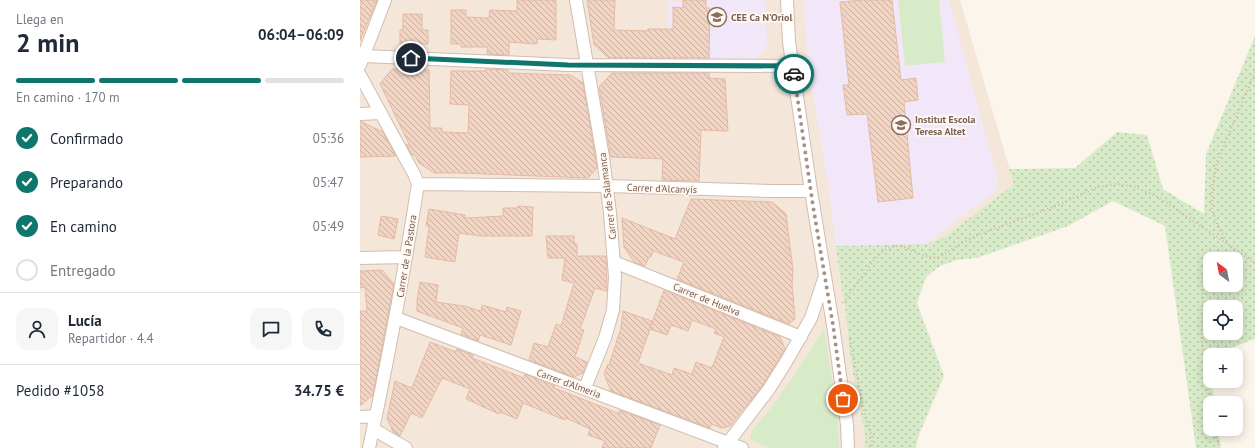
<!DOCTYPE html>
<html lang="es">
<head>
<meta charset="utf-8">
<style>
  body { margin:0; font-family:"PT Sans",sans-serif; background:#f6f6f7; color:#1f2937; height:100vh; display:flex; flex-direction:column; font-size:15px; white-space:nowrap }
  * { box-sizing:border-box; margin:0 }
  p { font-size:13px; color:#747a83 }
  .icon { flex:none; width:22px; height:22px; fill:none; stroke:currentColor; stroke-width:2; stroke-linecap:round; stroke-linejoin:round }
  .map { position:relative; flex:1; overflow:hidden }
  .side { display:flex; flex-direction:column; background:#fff; width:360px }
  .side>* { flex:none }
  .needle { width:26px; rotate:328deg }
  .controls { position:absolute; left:843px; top:252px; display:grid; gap:8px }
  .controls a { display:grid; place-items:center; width:40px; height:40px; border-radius:8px; background:#fff; box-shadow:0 2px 10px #0003; font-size:20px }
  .pin { position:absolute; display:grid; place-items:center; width:34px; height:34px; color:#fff; margin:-17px; border:2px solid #fff; border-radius:50%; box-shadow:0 1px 4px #0007 }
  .courier { position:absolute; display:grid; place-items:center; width:40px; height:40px; margin:-20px; border:3px solid #0f766e; border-radius:50%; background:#fff; color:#222; box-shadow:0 1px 5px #0007 }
  .summary em { font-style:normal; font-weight:800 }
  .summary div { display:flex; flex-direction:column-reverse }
  .summary { display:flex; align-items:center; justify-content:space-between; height:68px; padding:0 16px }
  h1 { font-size:26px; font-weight:800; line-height:30px }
  .bar { display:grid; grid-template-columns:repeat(4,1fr); gap:6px 4px; align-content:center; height:48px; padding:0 16px }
  .bar i { height:5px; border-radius:3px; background:#e0e1e3 }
  .bar .on { background:#0f766e }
  .bar p { grid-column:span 4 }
  .line { display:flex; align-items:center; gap:10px; padding:0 16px; border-top:1px solid #e0e1e3 }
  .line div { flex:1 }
  .round { display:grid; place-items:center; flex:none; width:42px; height:42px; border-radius:12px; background:#f6f6f7 }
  ol { padding:0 16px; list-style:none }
  li { display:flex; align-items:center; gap:12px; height:44px }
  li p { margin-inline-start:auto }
  li .icon { padding:4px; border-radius:50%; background:#0f766e; color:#fff; stroke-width:4 }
  li:last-child { color:#747a83 }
  li i { width:22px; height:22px; border:2px solid #e0e1e3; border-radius:50% }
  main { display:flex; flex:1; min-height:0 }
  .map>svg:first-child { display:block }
  .residential { fill:#f4e7da }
  .education { fill:#f2e7f9 }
  .grass { fill:url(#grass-dots); fill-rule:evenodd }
  .park { fill:#d8ebc9 }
  .building { fill:url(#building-back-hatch); stroke:#e4baa4; fill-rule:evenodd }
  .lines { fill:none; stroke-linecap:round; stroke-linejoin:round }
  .minor-casing { stroke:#cfbdb0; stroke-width:14 }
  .path { stroke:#d7b7a5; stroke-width:2.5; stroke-dasharray:1 3; stroke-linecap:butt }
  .minor { stroke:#fff; stroke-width:12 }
  .done { stroke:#a69185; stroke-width:4; stroke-dasharray:0 7.2 }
  .route { stroke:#0f766e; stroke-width:5 }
  .labels { text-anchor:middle; stroke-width:3.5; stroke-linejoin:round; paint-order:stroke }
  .education-label { font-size:10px; font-weight:bold; fill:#785e54; stroke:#fff9f2; text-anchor:start }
  .street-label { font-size:10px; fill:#785b4e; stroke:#fff9f2 }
</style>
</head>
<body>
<main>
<section class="side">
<div class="summary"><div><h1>2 min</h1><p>Llega en</p></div><em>06:04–06:09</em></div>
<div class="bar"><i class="on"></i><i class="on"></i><i class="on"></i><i></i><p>En camino · 170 m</p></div>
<ol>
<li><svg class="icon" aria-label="check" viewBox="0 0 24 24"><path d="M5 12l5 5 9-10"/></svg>Confirmado<p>05:36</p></li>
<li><svg class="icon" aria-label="check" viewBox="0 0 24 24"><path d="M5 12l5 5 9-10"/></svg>Preparando<p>05:47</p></li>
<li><svg class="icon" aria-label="check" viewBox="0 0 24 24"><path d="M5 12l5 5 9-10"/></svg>En camino<p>05:49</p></li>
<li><i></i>Entregado</li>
</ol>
<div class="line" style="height:72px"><a class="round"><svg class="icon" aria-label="person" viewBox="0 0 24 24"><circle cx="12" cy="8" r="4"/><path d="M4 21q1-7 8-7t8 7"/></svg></a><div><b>Lucía</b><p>Repartidor · 4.4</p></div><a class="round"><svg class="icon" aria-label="chat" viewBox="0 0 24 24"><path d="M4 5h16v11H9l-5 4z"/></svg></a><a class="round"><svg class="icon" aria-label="phone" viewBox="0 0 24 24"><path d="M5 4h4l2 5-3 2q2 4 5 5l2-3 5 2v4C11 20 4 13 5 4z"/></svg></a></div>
<div class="line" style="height:52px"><div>Pedido #1058</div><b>34.75 €</b></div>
</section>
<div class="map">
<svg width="895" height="448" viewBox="0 0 895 448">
  <defs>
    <pattern id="grass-dots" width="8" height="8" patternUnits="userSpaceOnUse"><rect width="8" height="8" fill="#d8ebc9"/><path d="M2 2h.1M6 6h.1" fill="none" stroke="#b4c1a5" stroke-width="1.8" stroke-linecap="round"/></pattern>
    <pattern id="building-back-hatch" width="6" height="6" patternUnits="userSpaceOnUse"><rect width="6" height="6" fill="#f2d4c3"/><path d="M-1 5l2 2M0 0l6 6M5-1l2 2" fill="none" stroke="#c9afa1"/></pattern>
  </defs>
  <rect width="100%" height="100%" fill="#fcf5eb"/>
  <path class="residential" d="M0,0H600L654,184L585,237L566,244L477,247L480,278L485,307L491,364L505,436V448H0Z"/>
  <path class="education" d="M346,0H405L407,47L394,61L307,58L308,2L346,3Z
    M444,0H589L639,185L633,193L566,244L476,246L468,183L448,67Z"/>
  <path class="grass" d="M895,36V339L850,355L848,357L850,381H851L855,403H850V429H858L861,448H836L805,226L753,201L708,226L617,258L596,260L580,266L566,277L557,303L584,376L558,437L556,448H505V436L491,364L485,307L480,278L476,246L566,244L585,237L654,184L649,169L715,168L757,132L787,135L803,189L844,214L846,154ZM850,259H876V285H850ZM850,307H876V333H850Z"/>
  <path class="park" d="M538,0H579L585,62L545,66Z
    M464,329C470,367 479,409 479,448H411L391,440V432C418,401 442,364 464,329Z"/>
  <path class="building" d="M0,0H17L0,41Z
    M157,0H196V40L177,39V44L149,42V55L127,54L128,47H101V44H91V10H106V17L129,18L130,10L157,11Z
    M227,0H255L254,30L287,31L288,29H313V7L323,8V0H346V8H350L349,58H249L234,45Z
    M503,0H532L541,80L556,78L558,100L544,102L553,198L518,202L507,114L487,115L483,85H489L480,2Z
    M43,14H62V30H68V44H40V30L43,29Z
    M32,69L69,70L70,128H82V132L108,133L109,105L90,104L91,71H126V69L148,70V73L211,75L223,83L237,168L228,178L98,173H74L59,163L55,155H52L46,144L50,146L20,84Z
    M252,73H349V78L365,79L368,131L341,130L339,181L302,180L303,159L251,157L239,87Z
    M0,121L23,132L36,156L0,157Z
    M331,199L412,202L426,214L433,270L432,283L435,319L429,324L317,279L324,262L293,251L291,257H289L285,266L274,262L264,247L262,218L315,239Z
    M158,206L173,207L172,236H121L99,233L95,262L65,257L69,226H66L69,209L105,215V218L143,216V208H158Z
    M21,216L38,219L34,239L18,235Z
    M186,236H214V243L217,244V256H246L247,291L235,288L220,329L224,330L215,357L227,362L223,373L214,377L169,360L174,343L188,347L196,324L201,326L214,283L202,280L205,258H188Z
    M22,270L34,284L13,395L0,406V311H7L5,287L0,288V271Z
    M60,282L78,285L76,302L104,306L121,311L122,305L146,312L147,307L161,311L151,345L120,335L118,341L101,334L103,328L57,311V300Z
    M304,290L420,337L425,349L403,385L370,426L362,428L351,424L350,428L251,391L244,374L248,364L249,365L261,328L263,311L292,321L290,328ZM332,320L356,329L354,333L364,337L352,368L336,362L332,374L314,368L312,375L278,363L290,329L307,335L311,325L328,331Z
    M70,342L96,352L97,349L113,355L112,358L164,378L165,374L195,386L192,387L260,414L259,410L300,425L291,448H242L245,441L228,435L230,429L206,418L205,420L163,403L157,419L140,412L139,414L106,399L110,389L82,378L62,418L51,413L40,436L33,432L27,418L35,381L52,388Z"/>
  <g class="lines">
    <g class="minor-casing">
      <path id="minor" d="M216,0L243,157L250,213L255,277L253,310L245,338L225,388
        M427,0L429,42L451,191L473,325L487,425L488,448
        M4,56L208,65L432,66
        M0,65L25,0
        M0,75L54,174L58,184C44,273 28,361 9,448
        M0,114L21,113
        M58,184L247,186L412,191H451
        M0,258L46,257
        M254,262L441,337
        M36,318L382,448
        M0,417L16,416
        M13,429L46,448
        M364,448L409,389L426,362L451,318L464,279"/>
    </g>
    <path class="path" d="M895,72L857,162L852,189V210L859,229L869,245L895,263
      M850,259L843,273L842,342L850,409
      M850,259C860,253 871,253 882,255
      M483,303L514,260C541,230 549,257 577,258L615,236L696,206L728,191L738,187L757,184L773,186L798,197L869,245
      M490,339L504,411L512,437V448
      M854,429L860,448"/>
    <use href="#minor" class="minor"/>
  </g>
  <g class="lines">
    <path class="done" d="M434,74L453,206L473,325L483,399"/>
    <path class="route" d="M51,58L208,65L432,66L434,74"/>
  </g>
  <defs>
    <g id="school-ring" transform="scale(1)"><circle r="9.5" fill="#fff9f2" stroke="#8d6e63" stroke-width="1.5"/><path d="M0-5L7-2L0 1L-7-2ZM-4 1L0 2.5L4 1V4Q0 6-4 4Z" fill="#8d6e63"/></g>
  </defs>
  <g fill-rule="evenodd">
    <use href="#school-ring" x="357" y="17"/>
    <use href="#school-ring" x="541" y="125"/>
  </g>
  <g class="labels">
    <g class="education-label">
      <text x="371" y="21">CEE Ca N'Oriol</text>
      <text x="555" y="123">Institut Escola<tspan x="555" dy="12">Teresa Altet</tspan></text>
    </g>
    <g class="street-label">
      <text transform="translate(302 188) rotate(2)" y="4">Carrer d'Alcanyís</text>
      <text transform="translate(247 196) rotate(-97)" y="4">Carrer de Salamanca</text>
      <text transform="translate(46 256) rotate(-81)" y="4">Carrer de la Pastora</text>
      <text transform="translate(347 299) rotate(22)" y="4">Carrer de Huelva</text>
      <text transform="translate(209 383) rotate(20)" y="4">Carrer d'Almeria</text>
    </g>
  </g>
</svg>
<div class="controls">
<a><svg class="needle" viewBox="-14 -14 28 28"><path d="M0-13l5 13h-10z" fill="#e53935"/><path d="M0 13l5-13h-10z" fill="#747a83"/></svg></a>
<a><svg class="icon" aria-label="locate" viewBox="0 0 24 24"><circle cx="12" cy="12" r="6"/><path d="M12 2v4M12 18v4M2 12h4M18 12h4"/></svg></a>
<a>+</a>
<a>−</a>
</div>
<div class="pin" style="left:483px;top:399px;background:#ea580c"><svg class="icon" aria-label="bag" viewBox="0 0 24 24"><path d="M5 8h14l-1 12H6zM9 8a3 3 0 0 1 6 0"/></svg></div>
<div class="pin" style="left:51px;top:58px;background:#1f2937"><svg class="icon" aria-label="home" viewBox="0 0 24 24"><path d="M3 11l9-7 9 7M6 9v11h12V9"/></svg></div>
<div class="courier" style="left:434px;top:74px"><svg class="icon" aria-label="car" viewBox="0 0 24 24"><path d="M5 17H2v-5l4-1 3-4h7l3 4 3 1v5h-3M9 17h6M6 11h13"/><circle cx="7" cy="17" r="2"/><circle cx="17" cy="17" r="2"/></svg></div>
</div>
</main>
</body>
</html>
